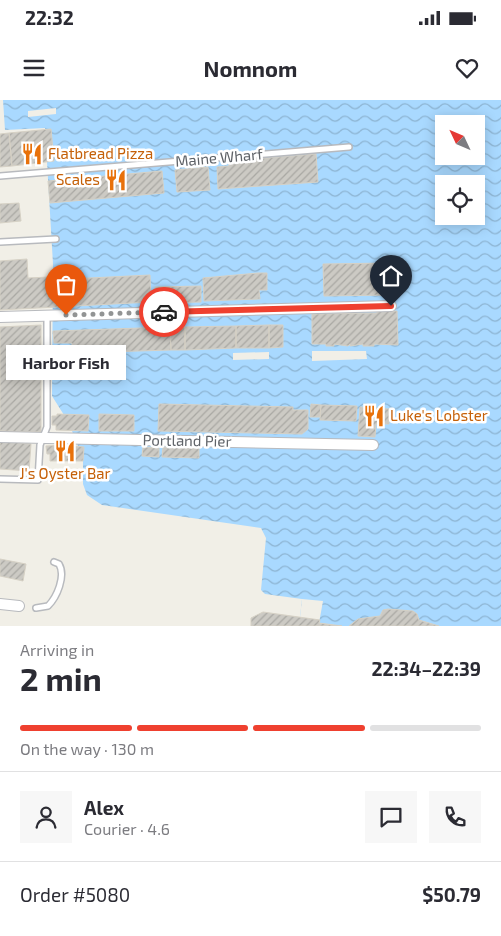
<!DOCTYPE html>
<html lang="en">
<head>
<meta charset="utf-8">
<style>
  body { margin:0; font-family:"Exo 2",sans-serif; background:#f7f7f7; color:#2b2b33; height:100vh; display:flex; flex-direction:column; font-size:19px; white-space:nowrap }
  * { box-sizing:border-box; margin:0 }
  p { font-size:16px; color:#7c7c81 }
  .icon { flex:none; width:28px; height:28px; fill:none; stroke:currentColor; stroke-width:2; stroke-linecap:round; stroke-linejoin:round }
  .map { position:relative; height:526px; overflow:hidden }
  .drawer { display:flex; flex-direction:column; background:#fff; flex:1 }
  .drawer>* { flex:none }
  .needle { width:32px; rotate:314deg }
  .controls { position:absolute; left:435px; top:15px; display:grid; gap:10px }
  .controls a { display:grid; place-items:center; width:50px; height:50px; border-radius:0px; background:#fff; box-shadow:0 2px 12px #0003; font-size:25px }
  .pin { position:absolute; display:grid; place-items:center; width:42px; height:42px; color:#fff; margin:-51px -21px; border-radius:50% 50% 50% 0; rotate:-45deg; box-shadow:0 0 5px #0007 }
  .pin .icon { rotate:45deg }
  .courier { position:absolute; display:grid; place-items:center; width:50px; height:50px; margin:-25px; border:4px solid #ef402f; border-radius:50%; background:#fff; color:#222; box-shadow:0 1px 6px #0007 }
  .bubble { position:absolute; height:35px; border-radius:0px; background:#fff; box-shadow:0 2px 12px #0003; font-size:16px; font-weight:700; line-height:35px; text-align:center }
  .head em { font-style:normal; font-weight:700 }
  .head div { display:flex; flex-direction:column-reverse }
  .head { display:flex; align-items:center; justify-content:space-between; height:85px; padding:0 20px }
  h1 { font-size:32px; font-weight:700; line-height:38px }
  .bar { display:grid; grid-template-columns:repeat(4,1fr); gap:8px 5px; align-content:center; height:60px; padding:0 20px }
  .bar i { height:6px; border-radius:4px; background:#e1e1e2 }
  .bar .selected { background:#ef402f }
  .bar p { grid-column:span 4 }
  .line { display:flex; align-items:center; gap:12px; padding:0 20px; border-top:1px solid #e1e1e2 }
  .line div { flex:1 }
  .round { display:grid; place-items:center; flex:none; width:52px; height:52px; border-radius:0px; background:#f7f7f7 }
  .status { display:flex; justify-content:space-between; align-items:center; height:35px; padding:0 25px; background:#fff; direction:ltr }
  .status svg { height:14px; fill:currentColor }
  header { display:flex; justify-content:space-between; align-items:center; height:65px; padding:0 20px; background:#fff; font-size:22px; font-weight:700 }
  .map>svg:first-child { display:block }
  .water { fill:url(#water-waves); fill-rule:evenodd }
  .pier { fill:#f1efe7 }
  .building { fill:url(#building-hatch); stroke:#d6d1c5 }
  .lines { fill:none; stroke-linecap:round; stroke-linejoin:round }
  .lane-casing { stroke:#b8babe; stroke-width:8 }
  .street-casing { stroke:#b8babe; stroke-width:12 }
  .lane { stroke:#fff; stroke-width:5 }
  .street { stroke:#fff; stroke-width:10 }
  .done { stroke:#929494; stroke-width:5; stroke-dasharray:0 9 }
  .route { stroke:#ef402f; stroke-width:6 }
  .labels { text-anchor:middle; stroke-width:5; stroke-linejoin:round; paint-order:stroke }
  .food-label { font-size:15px; fill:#c56008; stroke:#fff; text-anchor:start }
  .street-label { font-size:15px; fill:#5f6368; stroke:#fff }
</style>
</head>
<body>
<div class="status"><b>22:32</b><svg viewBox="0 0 49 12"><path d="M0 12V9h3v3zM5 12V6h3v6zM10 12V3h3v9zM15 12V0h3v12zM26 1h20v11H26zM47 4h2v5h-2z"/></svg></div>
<header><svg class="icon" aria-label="menu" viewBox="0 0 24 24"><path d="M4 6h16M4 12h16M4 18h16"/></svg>Nomnom<svg class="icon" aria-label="heart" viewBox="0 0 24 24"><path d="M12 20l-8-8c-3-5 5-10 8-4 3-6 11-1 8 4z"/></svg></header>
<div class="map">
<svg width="501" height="526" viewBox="0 0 501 526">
  <defs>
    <pattern id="water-waves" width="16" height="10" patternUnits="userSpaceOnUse" patternTransform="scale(1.25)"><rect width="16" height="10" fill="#a9d9ff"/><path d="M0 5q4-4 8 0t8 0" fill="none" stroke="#8db4d2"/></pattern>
    <pattern id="building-hatch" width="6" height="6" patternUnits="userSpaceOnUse" patternTransform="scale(1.25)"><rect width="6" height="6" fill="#cccac4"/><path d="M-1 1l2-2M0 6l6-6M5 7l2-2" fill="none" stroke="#a9a8a3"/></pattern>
  </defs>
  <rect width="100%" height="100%" fill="#f1efe7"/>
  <path class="water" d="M3,0H501V526H299L302,499L265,494L261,490L266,438L261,428L102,405L87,395L83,384V359L69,323L52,296L53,164L45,28L5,30ZM444,24H476V56H444ZM444,84H476V116H444Z"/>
  <path class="pier" d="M56,8V14L28,17V11Z
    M312,251H366L367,259L312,261Z
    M269,252V259L233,260V253Z
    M302,499L323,501L319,523L342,526H299Z
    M0,511L116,526H0Z"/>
  <path class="building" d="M51,29L54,61L12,66L9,33Z
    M9,33L12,66L0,67V34Z
    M316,54L318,82L218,89L217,67L229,66V61Z
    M208,67L210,90L177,92L175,70Z
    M162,71L164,93L50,103L48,81Z
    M19,103L21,121L0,123V104Z
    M27,159L28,178L49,177V180L150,175L151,202L0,210V161Z
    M388,163V195L324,196L323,164Z
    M258,173H267V190H259L260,199L204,201L203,178Z
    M201,186V202L155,203V187Z
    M377,211H397L398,245L374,244V246H363V244L350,246V244L348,246L334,244V246H326V244H312V214L377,213Z
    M41,225V332L0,331V227Z
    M269,225V248H236V226Z
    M269,225H283V247L269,248Z
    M236,226V248L185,250V227Z
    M170,227L171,250L72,253V243H54L53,231Z
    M170,227H185V250H171Z
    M159,304L293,307V310H308V329L302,334L158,331Z
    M311,304L321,305L320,317H310Z
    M321,305L357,306L356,321L320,320Z
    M360,307L389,309V324H376L375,337L358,336Z
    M57,314L89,315L88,331L56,330V325H52V316H57Z
    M99,314L134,315V331H99Z
    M0,341L31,344L29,371L0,369Z
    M65,345L84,347L83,361H50V354H47L46,346Z
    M143,347L159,348V357L142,356Z
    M163,347L199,348V358L162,357Z
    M0,459L26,464L23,481L0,476Z
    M388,509L413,511L417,514L419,520L439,526H349L358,519L380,516L383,510Z
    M263,512L320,520L319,523L342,526H251V518Z"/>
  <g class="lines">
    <g class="lane-casing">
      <path id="lane" d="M0,76L349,47
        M0,142L56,139
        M0,379L38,380L40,345L47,327V215
        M36,508L48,506C57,497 66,476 59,464L54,462"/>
    </g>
    <g class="street-casing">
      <path id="street" d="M0,217L391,206
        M0,337L373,345
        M0,504L19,506"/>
    </g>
    <use href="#lane" class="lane"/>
    <use href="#street" class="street"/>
  </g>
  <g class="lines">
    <path class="done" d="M66,215L164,212"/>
    <path class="route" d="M164,212L391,206"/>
  </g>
  <defs>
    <g id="restaurant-bare" transform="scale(1.725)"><path d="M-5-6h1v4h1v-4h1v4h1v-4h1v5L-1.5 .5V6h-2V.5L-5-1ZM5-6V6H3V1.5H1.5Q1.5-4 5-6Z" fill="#e8710a" stroke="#fff" stroke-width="2.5" paint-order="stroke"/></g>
  </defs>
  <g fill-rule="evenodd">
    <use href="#restaurant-bare" x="32" y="54"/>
    <use href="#restaurant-bare" x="116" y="80"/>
    <use href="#restaurant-bare" x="374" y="316"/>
    <use href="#restaurant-bare" x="65" y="351"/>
  </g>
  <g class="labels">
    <g class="food-label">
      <text x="48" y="59">Flatbread Pizza</text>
      <text x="100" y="85" text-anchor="end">Scales</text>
      <text x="390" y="321">Luke's Lobster</text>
      <text x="65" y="379" text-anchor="middle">J's Oyster Bar</text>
    </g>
    <g class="street-label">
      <text transform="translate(219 58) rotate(-5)" y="5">Maine Wharf</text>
      <text transform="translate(187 341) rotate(1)" y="5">Portland Pier</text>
    </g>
  </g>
</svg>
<div class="controls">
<a><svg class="needle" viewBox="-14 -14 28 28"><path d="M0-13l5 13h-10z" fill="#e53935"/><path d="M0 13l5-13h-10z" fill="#7c7c81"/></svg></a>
<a><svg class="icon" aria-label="locate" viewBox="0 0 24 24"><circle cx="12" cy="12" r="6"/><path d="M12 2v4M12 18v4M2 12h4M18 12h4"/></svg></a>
</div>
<div class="pin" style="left:66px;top:215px;background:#ea580c"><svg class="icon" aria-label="bag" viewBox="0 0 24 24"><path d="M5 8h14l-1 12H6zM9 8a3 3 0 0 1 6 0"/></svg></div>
<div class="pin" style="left:391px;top:206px;background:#1f2937"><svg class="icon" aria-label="home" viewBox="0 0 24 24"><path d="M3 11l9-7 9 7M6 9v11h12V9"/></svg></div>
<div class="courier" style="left:164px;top:212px"><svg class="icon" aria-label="car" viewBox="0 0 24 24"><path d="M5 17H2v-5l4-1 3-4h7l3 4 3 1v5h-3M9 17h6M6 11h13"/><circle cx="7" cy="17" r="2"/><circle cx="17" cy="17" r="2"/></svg></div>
<div class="bubble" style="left:6px;top:245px;width:120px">Harbor Fish</div>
</div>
<section class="drawer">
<div class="head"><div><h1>2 min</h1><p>Arriving in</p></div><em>22:34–22:39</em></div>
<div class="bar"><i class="selected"></i><i class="selected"></i><i class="selected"></i><i></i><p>On the way · 130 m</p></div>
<div class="line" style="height:90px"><a class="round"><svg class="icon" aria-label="person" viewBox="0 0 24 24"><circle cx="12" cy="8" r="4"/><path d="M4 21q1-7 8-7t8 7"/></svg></a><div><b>Alex</b><p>Courier · 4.6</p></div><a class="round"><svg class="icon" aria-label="chat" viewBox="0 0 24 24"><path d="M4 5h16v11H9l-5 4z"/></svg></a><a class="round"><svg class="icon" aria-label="phone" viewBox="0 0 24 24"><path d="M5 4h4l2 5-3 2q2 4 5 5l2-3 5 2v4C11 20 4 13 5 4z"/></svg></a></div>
<div class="line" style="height:65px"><div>Order #5080</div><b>$50.79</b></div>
</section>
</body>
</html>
